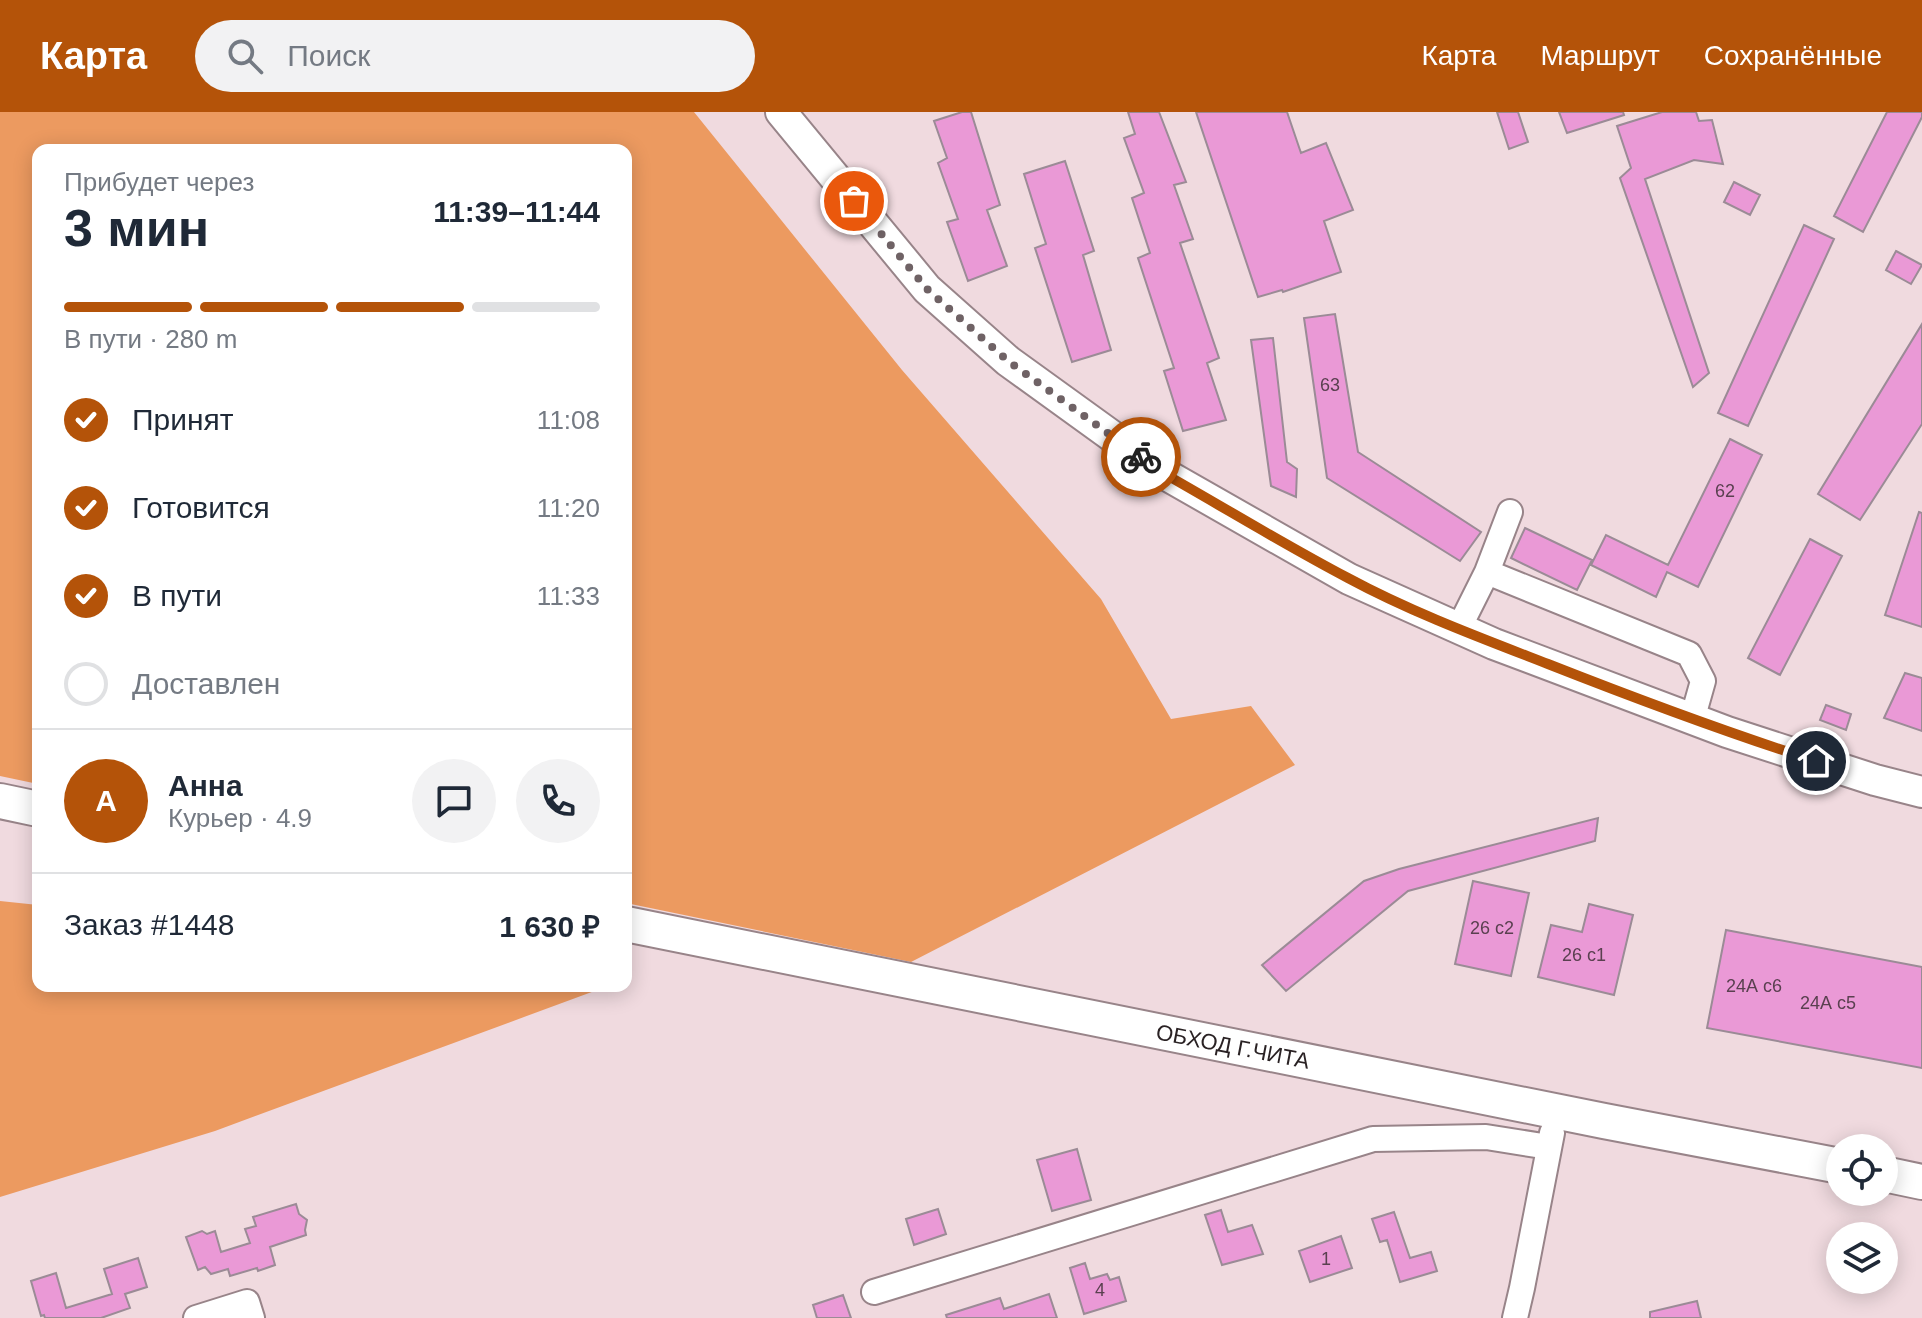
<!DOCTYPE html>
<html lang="ru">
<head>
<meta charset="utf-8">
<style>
  body { margin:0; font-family:Helvetica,sans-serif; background:#f2f2f3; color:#1f2937; height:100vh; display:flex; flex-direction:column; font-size:30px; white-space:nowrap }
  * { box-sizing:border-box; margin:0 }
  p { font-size:26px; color:#747a83 }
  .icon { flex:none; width:44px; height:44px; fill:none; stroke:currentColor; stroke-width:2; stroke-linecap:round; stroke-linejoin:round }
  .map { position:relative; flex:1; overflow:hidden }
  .drawer { position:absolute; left:32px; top:32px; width:600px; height:848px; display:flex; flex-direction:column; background:#fff; border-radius:16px; box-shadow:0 4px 20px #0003 }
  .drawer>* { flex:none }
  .tools { position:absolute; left:1826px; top:1022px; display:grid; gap:16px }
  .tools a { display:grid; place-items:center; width:72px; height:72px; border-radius:50%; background:#fff; box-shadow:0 4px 20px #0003; font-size:40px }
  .pin { position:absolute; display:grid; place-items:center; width:68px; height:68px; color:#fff; margin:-34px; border:4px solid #fff; border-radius:50%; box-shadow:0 2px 8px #0007 }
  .courier { position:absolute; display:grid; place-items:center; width:80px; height:80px; margin:-40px; border:6px solid #b45309; border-radius:50%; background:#fff; color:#222; box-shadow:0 2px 10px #0007 }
  .summary em { font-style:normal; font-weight:700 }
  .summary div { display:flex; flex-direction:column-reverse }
  .summary { display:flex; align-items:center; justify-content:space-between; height:136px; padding:0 32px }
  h1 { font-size:52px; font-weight:700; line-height:60px }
  .bar { display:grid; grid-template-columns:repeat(4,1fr); gap:12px 8px; align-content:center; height:96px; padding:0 32px }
  .bar i { height:10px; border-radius:6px; background:#e0e1e3 }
  .bar .active { background:#b45309 }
  .bar p { grid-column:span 4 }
  .line { display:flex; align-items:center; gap:20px; padding:0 32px; border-top:2px solid #e0e1e3 }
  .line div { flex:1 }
  .round { display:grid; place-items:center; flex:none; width:84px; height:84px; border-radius:42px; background:#f2f2f3 }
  ol { padding:0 32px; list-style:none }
  li { display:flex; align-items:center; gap:24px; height:88px }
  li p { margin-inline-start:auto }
  li .icon { padding:8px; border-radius:50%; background:#b45309; color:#fff; stroke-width:4 }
  li:last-child { color:#747a83 }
  li i { width:44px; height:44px; border:4px solid #e0e1e3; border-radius:50% }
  header { display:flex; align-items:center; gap:48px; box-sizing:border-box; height:112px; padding:0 40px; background:#b45309; color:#fff }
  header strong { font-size:38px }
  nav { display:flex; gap:44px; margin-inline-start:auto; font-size:28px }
  .search { width:560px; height:72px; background:#f2f2f3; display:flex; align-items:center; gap:20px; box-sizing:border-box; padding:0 28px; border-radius:44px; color:#747a83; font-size:30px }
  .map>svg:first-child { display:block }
  .forest { fill:#ec9a60 }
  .building { fill:#ea99d6; stroke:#9b8b96; stroke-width:2 }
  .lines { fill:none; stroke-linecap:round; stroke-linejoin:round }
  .minor-casing { stroke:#988489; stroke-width:28 }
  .major-casing { stroke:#988489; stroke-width:34 }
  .highway-casing { stroke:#988489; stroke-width:38 }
  .minor { stroke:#fff; stroke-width:24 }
  .major { stroke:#fff; stroke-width:30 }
  .highway { stroke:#fff; stroke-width:34 }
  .done { stroke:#6f6265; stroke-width:8; stroke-dasharray:0 14.4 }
  .route { stroke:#b45309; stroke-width:10 }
  .labels { text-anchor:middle; stroke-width:7; stroke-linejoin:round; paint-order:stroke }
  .number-label { font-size:18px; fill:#5a4050 }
  .street-label { font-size:22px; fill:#2a2224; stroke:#fff }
</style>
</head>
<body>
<header>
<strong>Карта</strong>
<div class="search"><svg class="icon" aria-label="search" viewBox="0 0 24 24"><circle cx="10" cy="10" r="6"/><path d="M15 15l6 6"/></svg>Поиск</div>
<nav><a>Карта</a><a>Маршрут</a><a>Сохранённые</a></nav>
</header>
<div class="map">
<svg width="1922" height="1206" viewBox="0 0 1922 1206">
  <rect width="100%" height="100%" fill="#f0dadf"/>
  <path class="forest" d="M0,0H694L902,258L1101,487L1171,607L1251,594L1295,653L911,850L626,791V38H38V672L0,664Z
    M0,789L38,793V874H608L215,1019L0,1085Z"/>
  <path class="building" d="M962,0H971L1000,93L987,98L1007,154L968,169L947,110L958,107L938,51L947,46L934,9Z
    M1128,0H1159L1186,70L1174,73L1193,127L1180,131L1219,246L1207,251L1226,308L1183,319L1164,259L1174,256L1138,146L1150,141L1132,86L1144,81L1124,26L1135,22Z
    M1196,0H1287L1301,41L1326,31L1353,98L1324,109L1341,160L1283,180L1282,178L1258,185Z
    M1497,0H1518L1528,30L1509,37Z
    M1559,0H1623L1624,3L1567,21Z
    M1662,0H1696L1699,9L1712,8L1723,52L1694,48L1645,67L1709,261L1693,275L1620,66L1631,56L1617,14Z
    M1887,0H1922V5L1863,120L1834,104Z
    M1065,49L1094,139L1083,143L1111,238L1072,250L1035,136L1046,132L1024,62Z
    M1734,70L1760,83L1750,103L1724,90Z
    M1804,113L1834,127L1748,314L1718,301Z
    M1896,139L1922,153L1911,172L1886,158Z
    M1335,202L1358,340L1481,420L1460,449L1327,366L1304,206Z
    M1922,212V312L1860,408L1818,382Z
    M1273,226L1287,350L1297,357L1296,385L1271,374L1251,228Z
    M1730,327L1762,343L1698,475L1667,460L1656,485L1591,453L1606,423L1668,453Z
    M1919,400L1922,401V515L1885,503Z
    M1525,416L1592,448L1577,478L1511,446Z
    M1810,427L1842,444L1780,563L1748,546Z
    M1905,561L1922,566V619L1884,606Z
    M1826,593L1851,602L1846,618L1820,608Z
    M1598,706L1595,729L1408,779L1286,879L1262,853L1364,769L1399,757Z
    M1473,769L1529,781L1511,864L1455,852Z
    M1589,792L1633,803L1614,883L1538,865L1551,813L1582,820Z
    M1726,818L1922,855V956L1707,916Z
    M1077,1037L1091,1088L1052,1099L1037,1048Z
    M296,1092L299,1102L307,1108L305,1118L306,1123L270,1135L275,1153L258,1159L257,1156L230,1164L228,1157L211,1162L205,1155L198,1158L186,1125L202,1119L207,1122L215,1119L221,1140L250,1131L245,1117L256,1114L253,1105Z
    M938,1097L946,1122L914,1133L906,1107Z
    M1221,1098L1228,1120L1252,1113L1263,1142L1222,1153L1205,1103Z
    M1394,1100L1410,1146L1431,1140L1437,1159L1400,1170L1387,1128L1380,1130L1372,1107Z
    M1341,1124L1352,1156L1310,1170L1299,1139Z
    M138,1146L147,1175L125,1182L130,1196L101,1206H45L44,1203L41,1204L31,1169L56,1161L66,1196L112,1182L104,1157Z
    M1085,1151L1090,1167L1107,1162L1110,1168L1119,1165L1126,1189L1084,1202L1070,1156Z
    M1049,1182L1057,1206H947L946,1203L1000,1186L1004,1197Z
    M843,1183L851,1206H817L813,1193Z
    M1697,1189L1701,1206H1650V1200Z"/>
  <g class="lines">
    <g class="minor-casing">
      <path id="minor" d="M1487,460L1689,542L1703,569L1692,608
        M1459,516L1487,460L1510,400
        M874,1180L1373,1027L1486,1025L1549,1035
        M196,1206L247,1190L252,1206
        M1515,1206L1522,1176L1552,1021"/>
    </g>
    <g class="major-casing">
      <path id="major" d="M781,0L927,177L1008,249L1163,361L1349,467L1494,532L1727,620L1875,668L1922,680"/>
    </g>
    <g class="highway-casing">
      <path id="highway" d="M0,689L38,697
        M626,812L1604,1009L1840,1054
        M1884,1062L1922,1070"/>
    </g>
    <use href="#minor" class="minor"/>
    <use href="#major" class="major"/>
    <use href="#highway" class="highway"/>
  </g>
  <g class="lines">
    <path class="done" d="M854,89L927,177L1008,249L1141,345"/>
    <path class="route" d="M1141,345L1163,361C1225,396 1285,433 1348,466C1411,500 1481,526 1548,552C1637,587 1725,620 1816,649"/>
  </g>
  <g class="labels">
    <g class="number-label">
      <text x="1330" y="279">63</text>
      <text x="1725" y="385">62</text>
      <text x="1492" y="822">26 с2</text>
      <text x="1584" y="849">26 с1</text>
      <text x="1754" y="880">24А с6</text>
      <text x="1828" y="897">24А с5</text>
      <text x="1326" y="1153">1</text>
      <text x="1100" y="1184">4</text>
    </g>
    <g class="street-label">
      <text transform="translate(1233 934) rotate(11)" y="8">ОБХОД Г.ЧИТА</text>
    </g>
  </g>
</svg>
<div class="tools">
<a><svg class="icon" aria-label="locate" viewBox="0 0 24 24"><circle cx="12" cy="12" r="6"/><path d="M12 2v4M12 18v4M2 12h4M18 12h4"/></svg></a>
<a><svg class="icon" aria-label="layers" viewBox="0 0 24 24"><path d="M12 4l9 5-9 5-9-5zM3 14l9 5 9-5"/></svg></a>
</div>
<div class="pin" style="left:854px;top:89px;background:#ea580c"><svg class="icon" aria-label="bag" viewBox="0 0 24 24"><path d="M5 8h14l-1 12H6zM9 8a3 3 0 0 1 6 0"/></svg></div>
<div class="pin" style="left:1816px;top:649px;background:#1f2937"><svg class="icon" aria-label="home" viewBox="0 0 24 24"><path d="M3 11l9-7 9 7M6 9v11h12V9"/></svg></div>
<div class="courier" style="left:1141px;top:345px"><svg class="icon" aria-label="bike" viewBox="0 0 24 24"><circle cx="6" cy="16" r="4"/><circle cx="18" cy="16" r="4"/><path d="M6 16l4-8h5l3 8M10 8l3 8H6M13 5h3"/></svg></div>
<section class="drawer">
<div class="summary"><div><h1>3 мин</h1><p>Прибудет через</p></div><em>11:39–11:44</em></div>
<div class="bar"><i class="active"></i><i class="active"></i><i class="active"></i><i></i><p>В пути · 280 m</p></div>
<ol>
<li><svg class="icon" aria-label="check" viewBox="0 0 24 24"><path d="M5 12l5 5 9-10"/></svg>Принят<p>11:08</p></li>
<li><svg class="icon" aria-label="check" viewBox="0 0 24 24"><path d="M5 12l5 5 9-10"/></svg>Готовится<p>11:20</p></li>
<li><svg class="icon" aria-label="check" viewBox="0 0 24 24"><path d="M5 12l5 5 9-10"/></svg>В пути<p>11:33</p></li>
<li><i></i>Доставлен</li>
</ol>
<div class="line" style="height:144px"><b class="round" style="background:#b45309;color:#fff">А</b><div><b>Анна</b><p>Курьер · 4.9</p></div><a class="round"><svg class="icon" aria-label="chat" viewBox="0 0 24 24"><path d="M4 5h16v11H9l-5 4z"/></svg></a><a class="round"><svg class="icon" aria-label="phone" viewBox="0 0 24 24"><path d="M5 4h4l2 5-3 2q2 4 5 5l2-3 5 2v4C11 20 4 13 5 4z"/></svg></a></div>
<div class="line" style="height:104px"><div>Заказ #1448</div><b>1 630 ₽</b></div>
</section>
</div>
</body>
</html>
